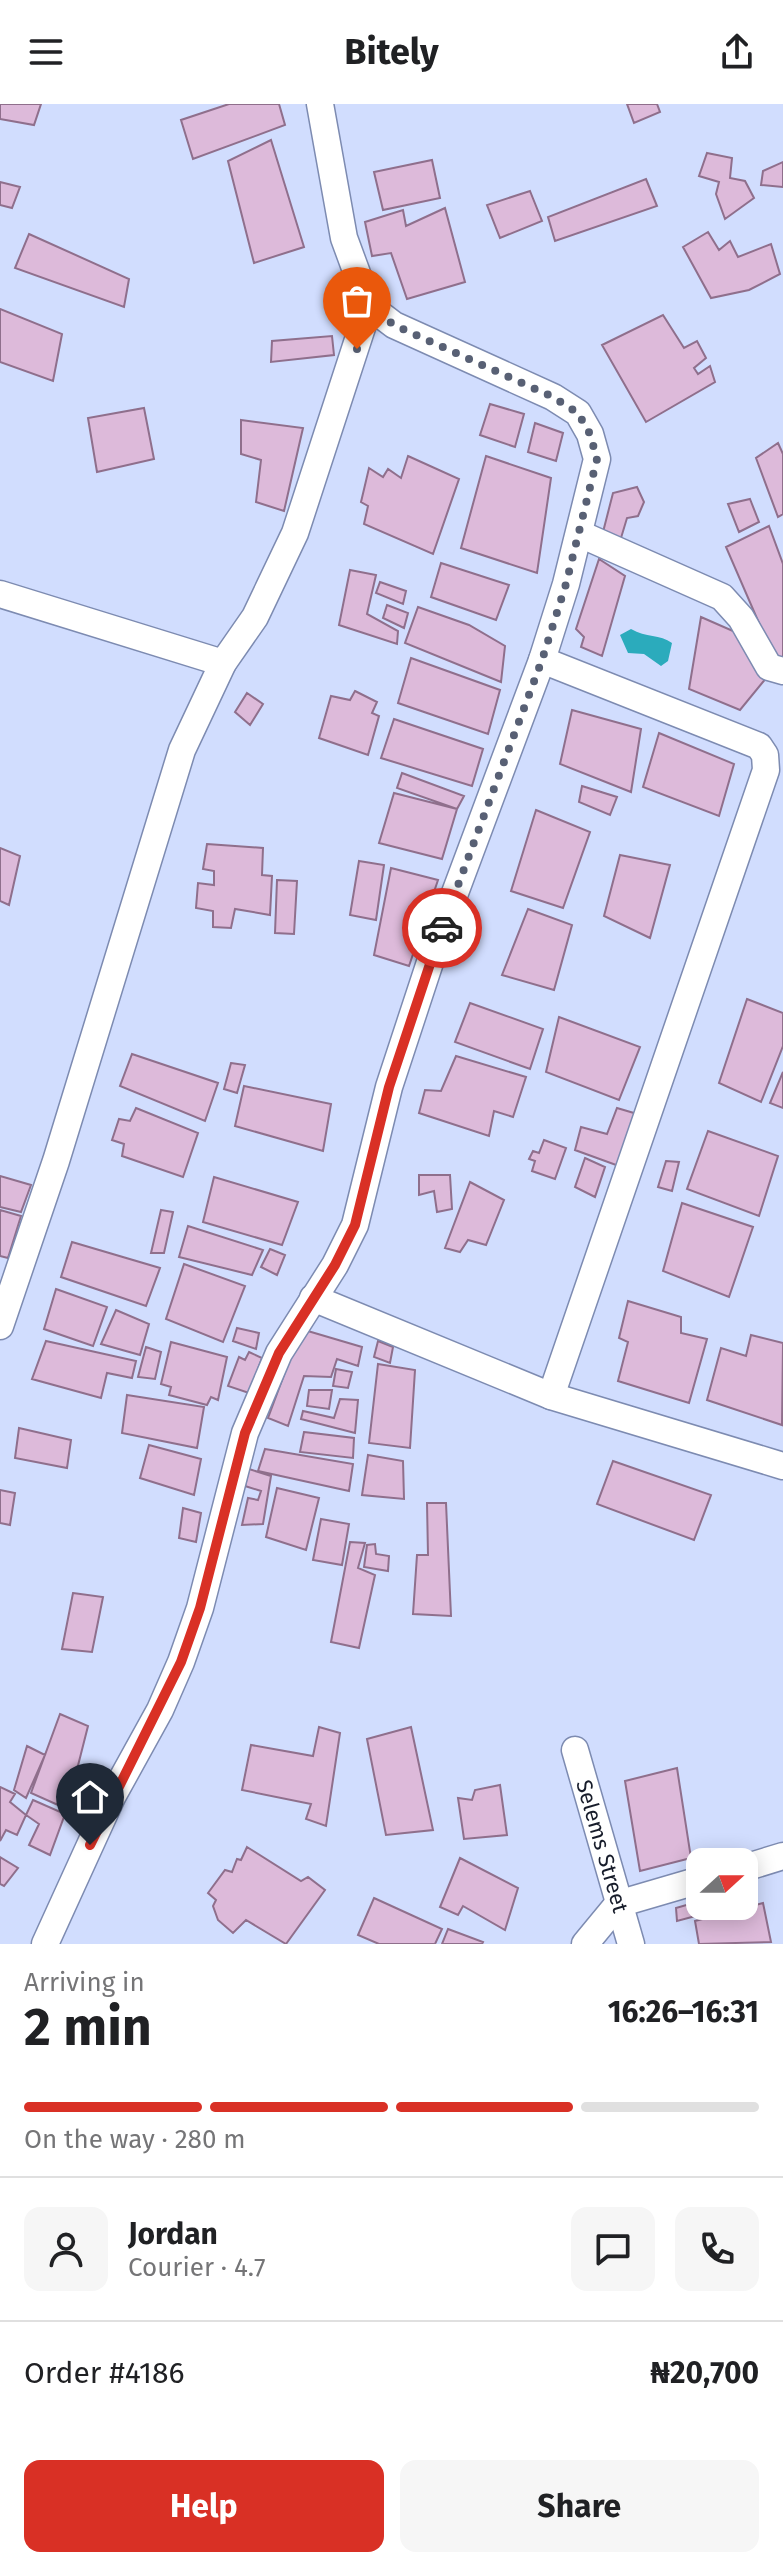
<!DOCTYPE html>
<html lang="en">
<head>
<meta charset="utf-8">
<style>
  body { margin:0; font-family:"Fira Sans",sans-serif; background:#f6f6f6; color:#202124; height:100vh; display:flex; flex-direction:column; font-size:30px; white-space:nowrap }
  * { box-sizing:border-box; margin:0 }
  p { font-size:26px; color:#757577 }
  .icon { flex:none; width:44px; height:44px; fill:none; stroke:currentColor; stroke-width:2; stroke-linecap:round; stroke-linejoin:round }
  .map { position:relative; height:1840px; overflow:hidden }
  .sheet { display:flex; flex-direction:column; background:#fff; flex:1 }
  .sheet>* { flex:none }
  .needle { width:52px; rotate:69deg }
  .buttons { position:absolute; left:686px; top:1744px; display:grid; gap:16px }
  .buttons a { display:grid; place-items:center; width:72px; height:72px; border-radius:16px; background:#fff; box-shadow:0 4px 20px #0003; font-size:40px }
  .pin { position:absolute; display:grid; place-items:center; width:68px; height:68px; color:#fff; margin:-82px -34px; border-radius:50% 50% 50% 0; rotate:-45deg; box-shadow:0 0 8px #0007 }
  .pin .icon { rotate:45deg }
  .courier { position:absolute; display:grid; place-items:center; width:80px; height:80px; margin:-40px; border:6px solid #d93025; border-radius:50%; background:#fff; color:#222; box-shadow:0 2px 10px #0007 }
  .head em { font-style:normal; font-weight:700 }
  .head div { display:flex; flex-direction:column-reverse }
  .head { display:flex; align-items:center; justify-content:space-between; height:136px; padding:0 24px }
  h1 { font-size:52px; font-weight:700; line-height:60px }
  .bar { display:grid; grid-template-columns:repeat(4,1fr); gap:12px 8px; align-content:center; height:96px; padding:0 24px }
  .bar i { height:10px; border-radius:6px; background:#e0e0e0 }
  .bar .on { background:#d93025 }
  .bar p { grid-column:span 4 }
  .line { display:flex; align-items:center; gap:20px; padding:0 24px; border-top:2px solid #e0e0e0 }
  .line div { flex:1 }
  .round { display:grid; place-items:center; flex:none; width:84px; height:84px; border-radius:16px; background:#f6f6f6 }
  .action { display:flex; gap:16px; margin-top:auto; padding:16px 24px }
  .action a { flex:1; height:92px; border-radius:16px; background:#d93025; color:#fff; font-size:32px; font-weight:700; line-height:92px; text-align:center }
  .action a+a { background:#f6f6f6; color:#202124 }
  header { display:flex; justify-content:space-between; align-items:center; height:104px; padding:0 24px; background:#fff; font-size:36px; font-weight:700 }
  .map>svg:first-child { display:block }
  .water { fill:#2babbc }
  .building { fill:#ddbada; stroke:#8f6f8c; stroke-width:2 }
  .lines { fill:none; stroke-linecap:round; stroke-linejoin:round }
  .minor-casing { stroke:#7d8bb1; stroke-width:29 }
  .minor { stroke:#fff; stroke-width:26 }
  .done { stroke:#586074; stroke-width:8; stroke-dasharray:0 14.4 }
  .route { stroke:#d93025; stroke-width:10 }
  .labels { text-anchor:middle; stroke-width:6; stroke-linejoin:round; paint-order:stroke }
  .street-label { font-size:22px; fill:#171c2a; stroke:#e4ebfb }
</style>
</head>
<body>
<header><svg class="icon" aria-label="menu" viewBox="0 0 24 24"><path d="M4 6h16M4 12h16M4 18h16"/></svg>Bitely<svg class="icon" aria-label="share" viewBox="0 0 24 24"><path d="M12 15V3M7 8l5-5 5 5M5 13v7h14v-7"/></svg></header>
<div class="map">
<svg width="783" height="1840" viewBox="0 0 783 1840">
  <rect width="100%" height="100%" fill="#d1ddfe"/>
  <path class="water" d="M631,525C646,534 660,530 672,539L668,557L661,562L644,550L628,549L620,531Z"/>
  <path class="building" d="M0,0H41L34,21L0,15Z
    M229,0H279L285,21L193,55L181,16Z
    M627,0H657L660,8L634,19Z
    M271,36L304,143L254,159L228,57Z
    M707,49L732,54L730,74L745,77L754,94L725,115L716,90L719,78L699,72Z
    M432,56L440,94L383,106L374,68Z
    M783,58V83L761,81L763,67Z
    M646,75L657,102L555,137L548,113Z
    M0,78L20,83L12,104L0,101Z
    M530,87L542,117L500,134L487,101Z
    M445,104L465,178L407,195L391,149L372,152L365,118L403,106L406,122Z
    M708,128L719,146L730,137L738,153L771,140L780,170L749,186L711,194L683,143Z
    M29,130L129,175L124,203L15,164Z
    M0,205L62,230L53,277L0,258Z
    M663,211L684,244L697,237L706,254L694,264L698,270L710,262L715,278L646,318L602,241Z
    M332,232L334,251L271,258L272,237Z
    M490,300L524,310L515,343L480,331Z
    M144,304L154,355L97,368L88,314Z
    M241,316L303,324L284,407L256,398L261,356L241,350Z
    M535,319L563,329L556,357L528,348Z
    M778,339L783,350V410L778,413L756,354Z
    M408,352L459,375L433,450L364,420L368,402L361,398L369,364L383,373L388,365L401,374Z
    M486,352L551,374L537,469L461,444Z
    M637,383L644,398L638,412L627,414L621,434L602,432L613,389Z
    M750,395L759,418L739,428L728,400Z
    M769,422L783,460V558L775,556L726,443Z
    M599,455L625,472L602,552L581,543L584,533L576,525Z
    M441,459L509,481L496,516L431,493Z
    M350,466L376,471L367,510L398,527L397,540L339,521Z
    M380,478L406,487L403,500L376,489Z
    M387,501L408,509L404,524L383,514Z
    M418,503L469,521L505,542L501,578L405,539Z
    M701,513L749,534L767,573L740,606L689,585Z
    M411,554L500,586L488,630L398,599Z
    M355,587L377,598L372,609L379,612L368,651L319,634L331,592L350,596Z
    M247,589L263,600L250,621L235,608Z
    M572,606L641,625L631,688L560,660Z
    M394,615L483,645L472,682L381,654Z
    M659,629L734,660L719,712L643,683Z
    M402,669L464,692L457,705L397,684Z
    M582,682L617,693L610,711L579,698Z
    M394,689L457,705L442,755L379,739Z
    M536,706L590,728L563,804L511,787Z
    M207,740L263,744L262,771L272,772L270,811L235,805L231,824L213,823V807L196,804L198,779L214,781V767L203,765Z
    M0,744L20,752L9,801L0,797Z
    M620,751L670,761L650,834L604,812Z
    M359,757L384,761L376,816L350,811Z
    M391,764L438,776L409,862L374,851Z
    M277,776L297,777L294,830L275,829Z
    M528,805L572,821L554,886L502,871Z
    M747,895L783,909V942L761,998L719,979Z
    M470,899L543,925L530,965L455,938Z
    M559,913L640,943L619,996L546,968Z
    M132,950L218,979L205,1017L120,982Z
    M456,952L526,973L513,1013L494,1007L489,1032L419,1009L425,986L441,987Z
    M231,959L245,961L237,989L224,985Z
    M783,968V1004L770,999Z
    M244,982L331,1000L323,1047L235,1022Z
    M136,1004L198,1029L183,1073L122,1052L124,1040L112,1036L119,1015L130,1017Z
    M617,1004L644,1012L627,1065L575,1046L581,1023L607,1030Z
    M708,1027L778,1052L759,1112L687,1085Z
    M544,1036L566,1044L555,1075L532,1067L535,1057L529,1055L533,1047L539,1049Z
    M585,1054L605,1063L595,1093L575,1083Z
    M666,1057L679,1058L672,1087L658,1083Z
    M419,1071H450L452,1105L437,1108L434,1087L419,1091Z
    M0,1072L31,1081L21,1108L0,1103Z
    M214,1073L298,1098L282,1141L203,1118Z
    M470,1078L504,1096L486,1141L468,1136L460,1148L445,1144Z
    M682,1099L753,1123L729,1193L663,1167Z
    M0,1106L21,1112L8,1154L0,1152Z
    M161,1106L173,1108L164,1149H151Z
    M188,1122L263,1146L252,1171L179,1153Z
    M72,1138L160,1164L146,1202L61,1173Z
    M270,1145L285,1151L277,1171L261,1163Z
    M184,1160L245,1182L223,1238L166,1215Z
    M56,1185L107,1203L93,1242L44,1225Z
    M628,1197L681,1213V1229L707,1235L689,1299L618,1277L628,1238L619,1234Z
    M116,1206L149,1220L140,1251L101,1240Z
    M237,1224L259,1229L256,1245L233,1237Z
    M301,1225L362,1243L358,1262L337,1255L331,1273L304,1272L288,1322L268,1314Z
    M751,1231L783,1239L782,1321L707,1296L721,1244L746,1252Z
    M46,1237L136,1257L132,1274L107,1269L101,1294L32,1275Z
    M378,1237L393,1243L390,1259L374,1253Z
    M171,1238L227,1253L218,1296L211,1293L207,1301L169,1291L171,1283L161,1280Z
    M146,1243L161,1248L155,1275L138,1273Z
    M249,1248L262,1254L249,1289L228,1282L239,1253L245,1256Z
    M378,1260L415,1266L410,1344L369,1339Z
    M336,1265L352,1268L348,1284L333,1282Z
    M309,1286H332L329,1305L307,1302Z
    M127,1291L204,1303L197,1344L122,1329Z
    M340,1295L358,1296L355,1329L301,1315L303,1307L334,1314Z
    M19,1324L71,1336L67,1364L15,1354Z
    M304,1328L354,1334L353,1354L300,1348Z
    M149,1341L201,1355L194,1391L140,1374Z
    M265,1345L353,1360L349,1387L258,1367Z
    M368,1351L403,1357L404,1395L362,1391Z
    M613,1357L711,1391L694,1436L597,1400Z
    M249,1365L271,1372L263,1420L242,1421L248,1394L258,1396L261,1387L245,1382Z
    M277,1384L319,1394L306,1446L266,1433Z
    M0,1386L15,1389L10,1421L0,1419Z
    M427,1399H446L451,1512L413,1510L417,1451H428Z
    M183,1404L201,1409L196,1438L179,1434Z
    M321,1415L349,1420L342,1461L313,1456Z
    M350,1438L365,1439L358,1464L375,1471L359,1544L331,1538Z
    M375,1440L376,1450L389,1452L388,1467L364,1463L367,1441Z
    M73,1489L103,1493L92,1548L62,1545Z
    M60,1610L88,1622L67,1705L31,1689Z
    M319,1623L340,1629L326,1722L306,1715L311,1700L242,1686L251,1641L313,1652Z
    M411,1623L433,1726L386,1731L367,1635Z
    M27,1642L45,1651L26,1694L14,1686Z
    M677,1664L691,1754L640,1767L625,1677Z
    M500,1681L507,1731L464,1735L458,1694L472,1696L475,1686Z
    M0,1683L15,1690L10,1698L26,1711L17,1731L6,1726L0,1737Z
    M33,1696L65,1710L50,1751L29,1741L39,1720L26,1711Z
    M247,1743L301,1777L308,1773L325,1786L286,1840L246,1816L233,1829L218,1816L213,1802L216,1796L208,1789L225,1766L232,1768L237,1755L241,1756Z
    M0,1753L18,1764L4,1782L0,1780Z
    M460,1754L518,1784L505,1826L463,1802L458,1811L440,1803Z
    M374,1794L442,1825L435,1840H379L358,1831Z
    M700,1797V1802H733L677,1817L676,1804Z
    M763,1799L771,1838L699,1840L695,1817Z
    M448,1825L483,1838L482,1840H442Z"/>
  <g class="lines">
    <g class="minor-casing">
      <g id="minor">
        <path d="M580,430L722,493L741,514L769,563L783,567"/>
        <path d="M0,490L223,559"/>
        <path d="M313,1194L551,1292L766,666L765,651L759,642L542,556"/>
        <path d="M0,1222L56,1057L182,646L223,559L255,513L295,429L369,202"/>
        <path d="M551,1292L783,1362"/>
        <path id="s1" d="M575,1646L631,1840"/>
        <path d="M744,1764L783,1752"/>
        <path d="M45,1840L112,1693L160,1606L181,1558L200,1504L245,1329L279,1249L335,1161L355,1121L389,983L437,837L542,556L566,480L597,355L590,330L578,309L553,293L394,221L369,202L344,134L320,0"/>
        <path d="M585,1840L618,1800L700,1776"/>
      </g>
    </g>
    <use href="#minor" class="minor"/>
  </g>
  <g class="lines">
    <path class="done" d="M357,245L369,202L394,221L553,293L578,309L590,330L597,355L566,480L542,556L442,824"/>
    <path class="route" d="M90,1741L181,1558L200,1504L245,1329L279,1249L335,1161L355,1121L389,983L442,824"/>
  </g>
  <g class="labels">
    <g class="street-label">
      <text dy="8" stroke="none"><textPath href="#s1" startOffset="100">Selems Street</textPath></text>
    </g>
  </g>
</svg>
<div class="buttons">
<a><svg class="needle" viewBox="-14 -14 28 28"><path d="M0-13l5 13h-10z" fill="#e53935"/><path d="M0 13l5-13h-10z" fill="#757577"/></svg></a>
</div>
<div class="pin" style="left:357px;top:245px;background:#ea580c"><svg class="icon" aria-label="bag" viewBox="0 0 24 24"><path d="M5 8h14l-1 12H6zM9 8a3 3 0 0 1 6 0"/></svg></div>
<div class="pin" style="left:90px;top:1741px;background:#1f2937"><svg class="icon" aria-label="home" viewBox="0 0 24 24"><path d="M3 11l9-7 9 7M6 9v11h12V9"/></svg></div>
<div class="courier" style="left:442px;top:824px"><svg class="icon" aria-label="car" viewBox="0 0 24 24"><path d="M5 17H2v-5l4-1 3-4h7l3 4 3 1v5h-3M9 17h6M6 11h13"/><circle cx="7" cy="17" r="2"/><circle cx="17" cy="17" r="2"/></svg></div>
</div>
<section class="sheet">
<div class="head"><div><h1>2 min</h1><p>Arriving in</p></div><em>16:26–16:31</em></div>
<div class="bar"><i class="on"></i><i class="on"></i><i class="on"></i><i></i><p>On the way · 280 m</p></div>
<div class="line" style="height:144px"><a class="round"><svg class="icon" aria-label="person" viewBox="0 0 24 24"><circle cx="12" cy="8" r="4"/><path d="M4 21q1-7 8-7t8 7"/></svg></a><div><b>Jordan</b><p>Courier · 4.7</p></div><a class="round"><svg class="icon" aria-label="chat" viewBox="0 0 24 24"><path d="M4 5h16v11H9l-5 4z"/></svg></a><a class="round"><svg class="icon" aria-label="phone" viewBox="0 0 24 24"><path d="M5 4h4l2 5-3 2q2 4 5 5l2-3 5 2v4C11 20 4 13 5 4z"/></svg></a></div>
<div class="line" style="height:104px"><div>Order #4186</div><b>₦20,700</b></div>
<div class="action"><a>Help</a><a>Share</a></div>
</section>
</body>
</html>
